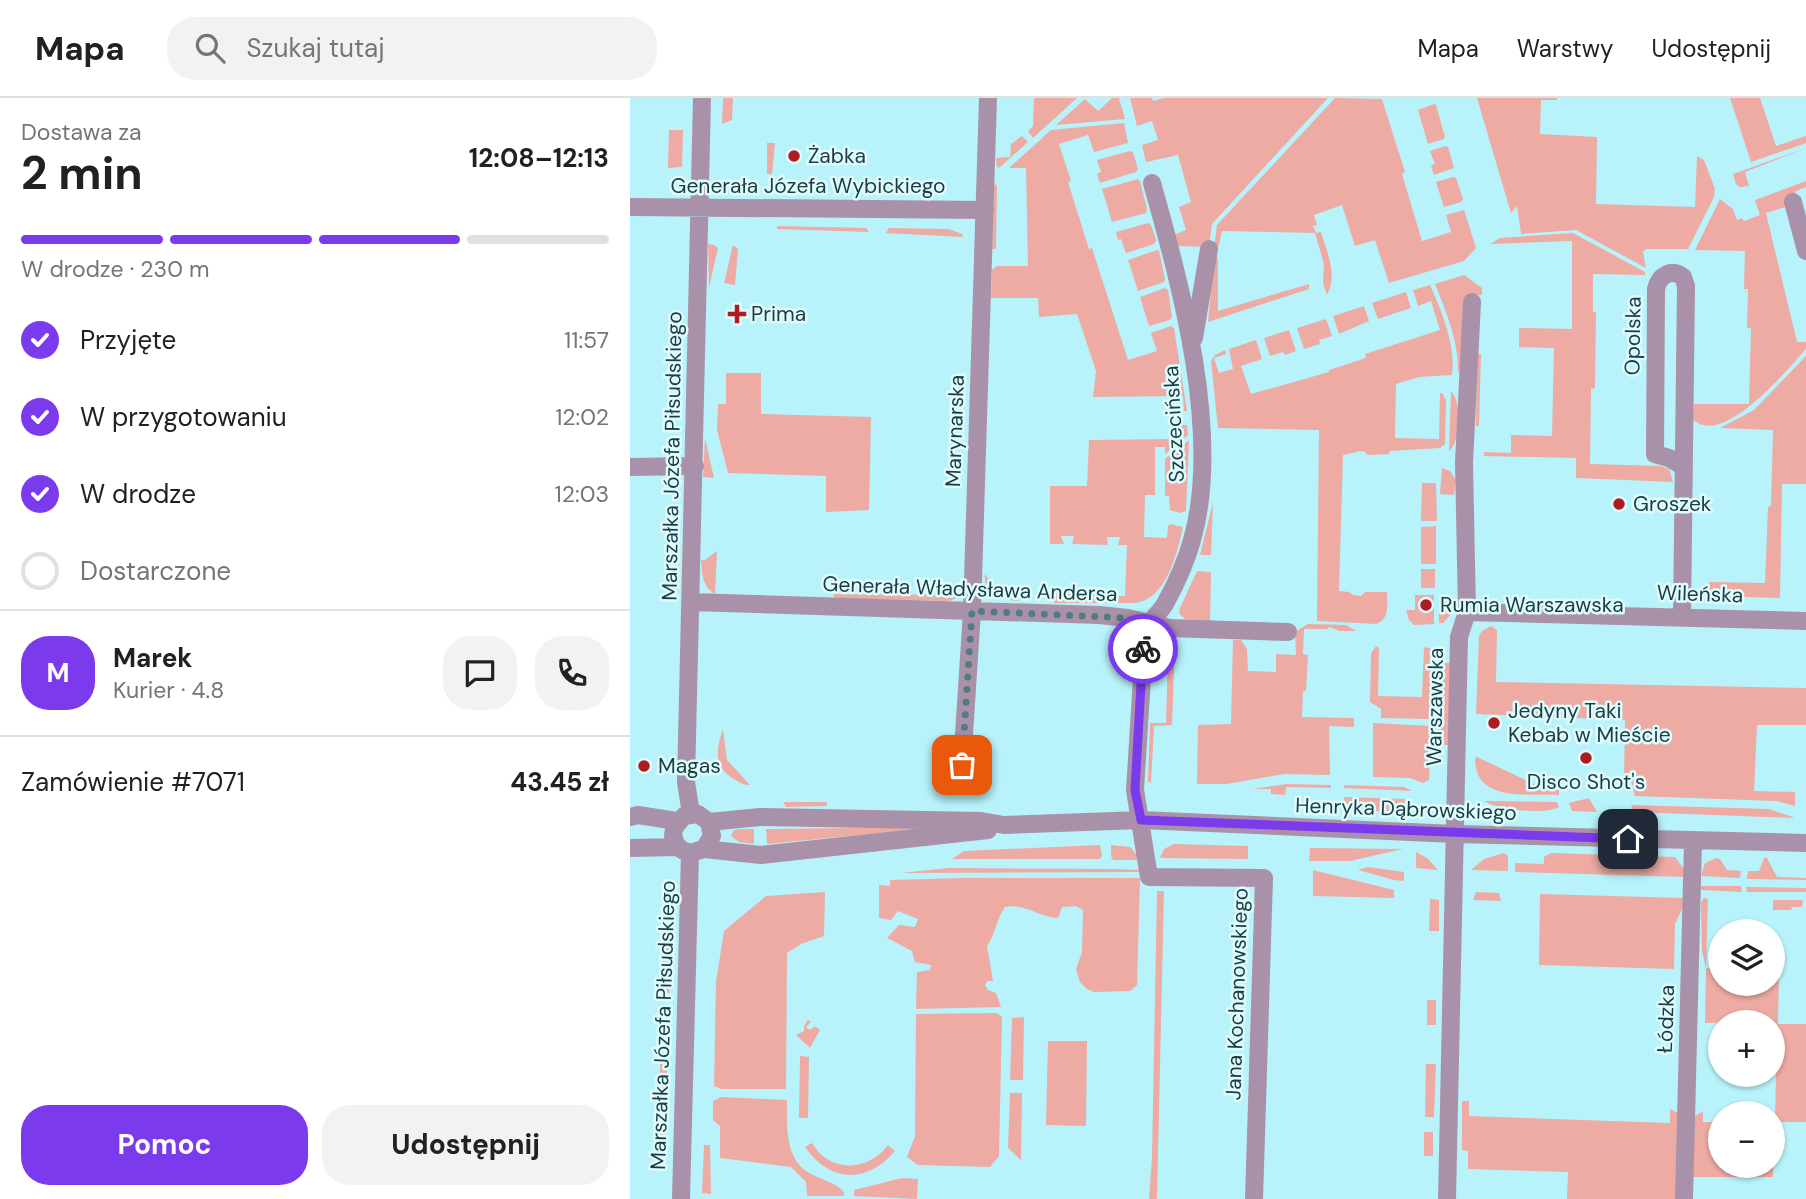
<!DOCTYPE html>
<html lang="pl">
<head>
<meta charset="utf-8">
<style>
  body { margin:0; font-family:"DM Sans",sans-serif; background:#f2f2f2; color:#202124; height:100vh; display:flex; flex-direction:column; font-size:26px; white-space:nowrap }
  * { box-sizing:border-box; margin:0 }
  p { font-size:23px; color:#757577 }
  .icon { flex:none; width:38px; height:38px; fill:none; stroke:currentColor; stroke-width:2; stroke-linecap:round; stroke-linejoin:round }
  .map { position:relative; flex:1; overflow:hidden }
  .drawer { display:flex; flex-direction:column; background:#fff; width:630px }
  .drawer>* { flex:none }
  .fabs { position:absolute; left:1078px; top:821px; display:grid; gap:14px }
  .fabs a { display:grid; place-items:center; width:77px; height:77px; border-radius:50%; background:#fff; box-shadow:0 2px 5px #0004; font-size:35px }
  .pin { position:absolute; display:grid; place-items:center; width:60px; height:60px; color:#fff; margin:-30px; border-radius:14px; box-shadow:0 4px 10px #0006 }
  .courier { position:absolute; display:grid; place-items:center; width:70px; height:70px; margin:-35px; border:5px solid #7c3aed; border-radius:50%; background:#fff; color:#222; box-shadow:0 2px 9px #0007 }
  .summary em { font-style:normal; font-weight:700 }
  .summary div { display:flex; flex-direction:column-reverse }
  .summary { display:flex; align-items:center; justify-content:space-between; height:119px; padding:0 21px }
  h1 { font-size:46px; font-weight:700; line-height:52px }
  .bar { display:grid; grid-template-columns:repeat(4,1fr); gap:10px 7px; align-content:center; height:84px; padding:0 21px }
  .bar i { height:9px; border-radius:5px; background:#e0e0e0 }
  .bar .on { background:#7c3aed }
  .bar p { grid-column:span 4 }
  .line { display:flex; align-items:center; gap:18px; padding:0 21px; border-top:2px solid #e0e0e0 }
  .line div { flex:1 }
  .round { display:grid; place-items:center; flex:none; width:74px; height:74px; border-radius:28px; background:#f2f2f2 }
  ol { padding:0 21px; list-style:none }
  li { display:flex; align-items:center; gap:21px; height:77px }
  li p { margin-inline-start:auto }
  li .icon { padding:7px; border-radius:50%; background:#7c3aed; color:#fff; stroke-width:4 }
  li:last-child { color:#757577 }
  li i { width:38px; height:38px; border:4px solid #e0e0e0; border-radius:50% }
  .action { display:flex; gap:14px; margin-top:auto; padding:14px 21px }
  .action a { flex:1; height:80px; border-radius:28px; background:#7c3aed; color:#fff; font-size:28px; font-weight:700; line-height:80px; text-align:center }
  .action a+a { background:#f2f2f2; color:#202124 }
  header { display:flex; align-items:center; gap:42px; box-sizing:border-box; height:98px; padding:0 35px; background:#fff; border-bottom:2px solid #e0e0e0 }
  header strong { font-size:33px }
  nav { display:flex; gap:38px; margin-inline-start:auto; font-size:24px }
  .search { width:490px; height:63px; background:#f2f2f2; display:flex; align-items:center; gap:18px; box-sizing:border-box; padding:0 24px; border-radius:28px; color:#757577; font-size:26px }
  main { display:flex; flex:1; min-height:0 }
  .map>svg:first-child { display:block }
  .green { fill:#edaba4 }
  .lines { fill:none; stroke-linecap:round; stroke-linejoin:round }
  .minor { stroke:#a992a9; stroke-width:18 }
  .done { stroke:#537c81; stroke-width:7; stroke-dasharray:0 12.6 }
  .route { stroke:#7c3aed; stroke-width:9 }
  .poi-dot { fill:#ae1c1f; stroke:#defbfe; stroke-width:2.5 }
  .labels { text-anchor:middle; stroke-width:5; stroke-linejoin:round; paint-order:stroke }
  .poi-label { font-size:21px; fill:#1d3c40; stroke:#defbfe; text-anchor:start }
  .street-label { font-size:21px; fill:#1d3c40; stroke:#defbfe }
</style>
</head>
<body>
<header>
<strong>Mapa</strong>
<div class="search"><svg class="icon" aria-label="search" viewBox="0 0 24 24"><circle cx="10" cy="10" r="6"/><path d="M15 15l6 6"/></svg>Szukaj tutaj</div>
<nav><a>Mapa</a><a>Warstwy</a><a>Udostępnij</a></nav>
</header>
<main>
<section class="drawer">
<div class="summary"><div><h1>2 min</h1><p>Dostawa za</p></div><em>12:08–12:13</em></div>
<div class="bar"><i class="on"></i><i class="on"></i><i class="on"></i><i></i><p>W drodze · 230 m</p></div>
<ol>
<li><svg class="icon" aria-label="check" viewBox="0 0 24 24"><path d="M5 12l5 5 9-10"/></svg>Przyjęte<p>11:57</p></li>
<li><svg class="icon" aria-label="check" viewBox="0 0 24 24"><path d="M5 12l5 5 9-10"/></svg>W przygotowaniu<p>12:02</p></li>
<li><svg class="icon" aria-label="check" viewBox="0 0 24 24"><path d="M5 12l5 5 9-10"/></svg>W drodze<p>12:03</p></li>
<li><i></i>Dostarczone</li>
</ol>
<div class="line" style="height:126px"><b class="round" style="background:#7c3aed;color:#fff">M</b><div><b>Marek</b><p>Kurier · 4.8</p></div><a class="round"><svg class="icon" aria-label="chat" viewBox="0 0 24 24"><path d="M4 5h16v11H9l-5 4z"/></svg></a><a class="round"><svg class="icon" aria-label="phone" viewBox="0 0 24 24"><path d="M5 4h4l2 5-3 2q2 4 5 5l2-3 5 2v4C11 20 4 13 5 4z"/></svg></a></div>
<div class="line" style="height:91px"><div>Zamówienie #7071</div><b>43.45 zł</b></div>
<div class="action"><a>Pomoc</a><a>Udostępnij</a></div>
</section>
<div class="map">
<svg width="1176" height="1101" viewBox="0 0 1176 1101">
  <rect width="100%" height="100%" fill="#b8f3fb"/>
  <path class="green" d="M93,0H140H103L102,22L92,26Z
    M404,0H447L403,40L398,33L403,28Z
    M482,0H489L495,21L426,27L455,1L468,13Z
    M500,0H522L523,3L534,0H698L582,126L579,149L548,148L544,137L556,132L549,109L561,104L548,57L516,64L512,47L528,42L522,23L507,28Z
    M705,0L752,1L775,74L772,76L792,143L821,134L816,117L834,112L846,150L834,163L759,185L745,142L725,148L712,107L684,117L687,127L683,128L686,135L691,134C697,154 708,177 697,197L693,185L694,166L685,135L592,133L588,150H584L587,127Z
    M847,0H927V2H911L910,36L967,39L966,106L1065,109L1067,58L1074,62L1085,91L1084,99L1058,151H1016L1013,154L1016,170L946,132L891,136L887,108L881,115Z
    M1100,0H1130L1146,48L1176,38V45L1121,64Z
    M804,6L806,7L815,39L814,41L798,46L788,12Z
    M494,25L498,45L464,54L458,37L429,46L441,83L438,84L459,151L462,150L498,262L527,253L521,235L541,228L544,230L557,313H554L553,298L463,299L466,273L447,216L409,219L408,200H361L362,172L367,168H398L396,70H379L421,32Z
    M39,32H53L52,69L38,70Z
    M392,38L398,44L369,70L367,69L366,60L380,59L381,46Z
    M137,45H145L142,76H137Z
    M815,48L818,49L824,70L804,77L801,68L805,66L800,53Z
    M1176,50L1115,74L1119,88L1110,89L1106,86L1103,76Z
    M500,53L503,54L508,71L506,74L470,85L467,76L471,74L467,62Z
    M823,79L826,80L833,101L831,104L814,109L806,84Z
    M508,81L510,83L517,111L516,115L482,124L472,91Z
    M1176,83V89L1166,93L1158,108L1136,115L1167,244H1176V251C1158,271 1090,353 1062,320L1064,306H1119L1121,230H1117L1118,191H1114L1115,153L1065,152L1090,101L1103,111L1107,122L1112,120L1114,123L1130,117L1125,102Z
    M364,85L367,88L366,151H362Z
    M518,125L521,127L526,142L524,146L496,155L491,141L488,142L486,134Z
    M147,128L236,130L239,134L147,131Z
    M259,130L319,131L332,136L333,139L256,135Z
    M943,135L1015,174V177L963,176V214H966L965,290L961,291L960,366L1031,368L1039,371L1043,384L946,380V360L854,358V354L881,355V337L922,338L924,250L889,249V230L942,231V143L860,146L870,140Z
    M78,146L84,147L88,150L79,190Z
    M103,147L108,151L105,187L94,185Z
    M527,152L529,153L535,181L534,184L508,193L498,162Z
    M588,159V213L679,186V191L578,224L584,161Z
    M834,177L852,190V197L835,198L833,265L828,275C829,245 816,213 805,186Z
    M800,187C812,214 826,247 822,277L789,279L766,286L765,340L809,341L810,295H812L816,302L815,346L810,350L760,353L759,356L738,357L734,353C726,353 721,356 713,357L709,493L719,494L723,497L731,498L735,494H757C757,507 760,521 746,526L687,523L689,332L588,330L581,263L585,257L595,252L596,256L584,260L589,275L603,271L599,251L626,242L632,261L611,268L621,296L699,274V272L736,260L735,256L810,232L801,203L788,208L783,192Z
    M535,190L538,192L542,219L540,222L519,228L510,199Z
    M776,194L781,210L748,221L742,205Z
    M734,208L739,223L709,236L703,218Z
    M696,221L702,238L689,242L690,246L674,251L667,230Z
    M659,232L666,253L655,257L653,254L640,258L634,240Z
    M847,256H851L849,328H846Z
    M1176,258V386H1152L1150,500L1079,498V484L1135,485L1138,409L1141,408L1143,332L1090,330L1124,312Z
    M96,275H131V316L241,319L239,412L196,414V378L98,375L87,332L88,306H96Z
    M821,293C832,303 831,344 819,353Z
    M546,327H557L558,337L535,356V349H525V397H515L514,439L537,440L538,428L540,426L553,429C547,455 537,501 505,505H424V495L495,498L497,447H488L490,439H477L478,447L442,446L444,438H431L434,446H420V388H457L459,342L546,341Z
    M75,340L84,380L73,379Z
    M559,342L556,413L550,415L540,412L539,398H535V361Z
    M812,370L820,373L826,382L824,397L810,396Z
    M792,385H806L807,423H791Z
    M583,404L581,457H570Z
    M806,428V466H791V429Z
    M87,453L85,496C72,489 72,474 71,462H75Z
    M791,471H805V490H791Z
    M567,473L581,474L580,523L555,521L549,515L550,510Z
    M355,476L370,498L388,499V503C371,501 353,496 355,476Z
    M204,496L332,497L320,503L204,500Z
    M785,497H804V526L784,527L779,522L776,512H785Z
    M809,501L823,502L822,515L813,525H809Z
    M678,526L716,527L726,533H710L699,529L698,531H674L673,556L678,557L676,593H673L672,619L724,620V629L699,628L700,677L654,676L597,686H567L568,627L601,626L603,542H611L617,551L618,573L646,574V556L666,557L665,534Z
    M861,528L867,532L866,584L1176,590V627H1127L1124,693L1165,694V708L1146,703L1005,698L1001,683L994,680L995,622L846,616L849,538L852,533Z
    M545,544L542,627L524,628L521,685L518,683L520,625H536L538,555L527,554L528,550L537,545Z
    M746,548L749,550L748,598L792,599L794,549L802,551L801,619L798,621L751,620V611L740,604L741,555Z
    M808,565H821L818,647H806Z
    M743,625L801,628L799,682L793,685L780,680L743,679Z
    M93,631L97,662L120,687C114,687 110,685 104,681C83,669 86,652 93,631Z
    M847,659L906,687H929V697C896,695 845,705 845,660Z
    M319,666L327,669L328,675H333L341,688H355L353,691L319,694Z
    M657,686L701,687V690L656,689L655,697L641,696V691H622Z
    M714,687L774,689L782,693L714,690Z
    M714,699L775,701V714L746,713L715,707Z
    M959,700L967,714L942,713L939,705Z
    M854,703L927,704L929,709C916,717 867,712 854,703Z
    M153,704H197V708L156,709Z
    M1001,707L1139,711L1165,720L1004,714Z
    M310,729L137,746L136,731Z
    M109,731H124V746L109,744L101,738L104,732Z
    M544,746L618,748V761L530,760L534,751Z
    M470,747L472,758L469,761H322L334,753Z
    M481,747L500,749L507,757L508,762H483L481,758Z
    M680,750L773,751L720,763H679Z
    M786,754L797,760L808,772L786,770Z
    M874,755L878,758V773L841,772L854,761Z
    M921,755L1045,759L1054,771L1055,779L885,774V765L914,766V759Z
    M1086,760L1090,761L1097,772L1111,773L1110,780L1071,778L1075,765Z
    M1134,760H1137L1147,779L1176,780V782L1117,781L1118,773H1129Z
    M738,769L774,774V783L764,782L728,772Z
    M319,770L489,771L510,772L511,774L271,775Z
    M683,772L764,792V800L683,798Z
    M333,780H510L507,887L500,893L464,894L457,891L450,884L446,871L452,854L453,812L446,808L432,809L428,820C406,818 395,805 375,809C366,822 366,835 357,848L363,883H357L355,887L358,892L366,895L371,909L286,911L287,874L300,872L301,867L285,864L282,853L257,840L269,827L285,829L288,821L268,813L261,822L249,820V787L260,788V782Z
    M1071,788H1111L1112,794L1071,792Z
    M1116,789L1176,790V794H1117Z
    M527,793H534L527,1101H519L522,1059Z
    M195,794L194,838L171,846L157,855L156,991H91L84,988L86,884L94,833L136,798Z
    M846,794L869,795L871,803L843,802Z
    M910,796L1053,800L1054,807L1045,826L1044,871L909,867Z
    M1074,800L1078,801L1076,870L1090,871V886H1143V872L1149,873L1148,926H1176V1024H1145L1147,928L1143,927V924L1075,925L1076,870L1072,853L1071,804Z
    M800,801L809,802V833H799Z
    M1143,802H1173L1172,809H1162L1161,812H1143Z
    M33,848H40L39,895H32Z
    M797,902H806V927H797Z
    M31,908H38V942H31Z
    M367,915L372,919L369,1058L360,1069L288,1067L277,1059L285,1038L286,916Z
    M394,919L393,982H380L382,920Z
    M178,922L181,924L176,929L180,932L185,928L190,932L180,950L166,937L174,933V928Z
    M418,943H457L456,1028L416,1027Z
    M170,958L179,959L178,1020H169Z
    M30,965H37V1000H30Z
    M796,966H806L804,1019H795Z
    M380,995H392L391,1062L378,1050Z
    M91,999L157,1002C157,1027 154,1062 181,1076C192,1082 205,1084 214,1094V1098H177L176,1084L161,1069L90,1060V1028L83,1022V1003Z
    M832,1003H839V1018L1040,1025V1011L1052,1017L1047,1101H937L938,1074L838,1071V1053L832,1052Z
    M1073,1013V1024H1090V1068H1143V1027H1145L1143,1079H1061L1062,1020Z
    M29,1018H36L35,1053H29Z
    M794,1034H803V1058H794Z
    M182,1045C199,1075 238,1074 258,1047L265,1053C237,1086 200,1085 175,1049Z
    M74,1047H80L81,1096L72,1095Z
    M272,1080L288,1081L287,1101L224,1098V1092Z"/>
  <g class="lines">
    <path class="minor" d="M522,85C551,188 592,338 562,442C556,464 546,486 535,506C531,513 523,519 519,527C517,533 515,541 514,548L505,692L519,779L634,780L624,1101
      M1163,104L1176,153
      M0,109L355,112
      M564,240L579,151
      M0,369L65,368
      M61,504L469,517L498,520L540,530L658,534
      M837,514L1176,523
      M1052,518L1056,188L1053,179C1042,170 1029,177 1026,191L1025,356L1039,360L1054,369
      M332,667L342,513L358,0
      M61,716L56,684L72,0
      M0,719L8,717L47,723
      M79,724L130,719L351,723L374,727L511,722L825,736L1176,745
      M0,750L49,749
      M74,751L82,738L79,724L68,716L54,718L44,730L43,738L46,746L52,752L60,755L74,751L131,757L358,732
      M51,1101L60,755
      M817,1101L829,539L837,514L834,364L842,204
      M1054,1101L1063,743"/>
  </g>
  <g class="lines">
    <path class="done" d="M332,667L342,513L498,520L520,526L513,551"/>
    <path class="route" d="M513,551L505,692L511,722L998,741"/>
  </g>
  <g class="poi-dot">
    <circle cx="164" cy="58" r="7"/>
    <path d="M103.5 205.5h7v7h7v7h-7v7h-7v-7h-7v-7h7z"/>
    <circle cx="989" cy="406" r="7"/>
    <circle cx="796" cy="507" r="7"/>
    <circle cx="864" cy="625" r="7"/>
    <circle cx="956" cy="660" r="7"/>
    <circle cx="14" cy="668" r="7"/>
  </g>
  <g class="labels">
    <g class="poi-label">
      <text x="178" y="65">Żabka</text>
      <text x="121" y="223">Prima</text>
      <text x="1003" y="413">Groszek</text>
      <text x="810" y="514">Rumia Warszawska</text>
      <text x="878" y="620">Jedyny Taki<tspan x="878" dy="24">Kebab w Mieście</tspan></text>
      <text x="28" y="675">Magas</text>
      <text x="956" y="691" text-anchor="middle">Disco Shot's</text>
    </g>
    <g class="street-label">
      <text x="178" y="95">Generała Józefa Wybickiego</text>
      <text transform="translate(1003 238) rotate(-89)" y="7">Opolska</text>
      <text transform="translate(544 326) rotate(-93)" y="7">Szczecińska</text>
      <text transform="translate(325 333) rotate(-88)" y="7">Marynarska</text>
      <text transform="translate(42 358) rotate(-89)" y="7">Marszałka Józefa Piłsudskiego</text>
      <text transform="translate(340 491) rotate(2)" y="7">Generała Władysława Andersa</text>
      <text transform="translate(1070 496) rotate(2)" y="7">Wileńska</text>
      <text transform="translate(805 609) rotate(-89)" y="7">Warszawska</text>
      <text transform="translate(776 711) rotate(2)" y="7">Henryka Dąbrowskiego</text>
      <text transform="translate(607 896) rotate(-88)" y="7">Jana Kochanowskiego</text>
      <text transform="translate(1036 921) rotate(-88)" y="7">Łódzka</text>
      <text transform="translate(33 927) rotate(-88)" y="7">Marszałka Józefa Piłsudskiego</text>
    </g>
  </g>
</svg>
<div class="fabs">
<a><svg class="icon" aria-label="layers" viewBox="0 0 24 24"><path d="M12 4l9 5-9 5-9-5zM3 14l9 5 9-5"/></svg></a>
<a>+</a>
<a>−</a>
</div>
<div class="pin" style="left:332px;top:667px;background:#ea580c"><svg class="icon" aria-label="bag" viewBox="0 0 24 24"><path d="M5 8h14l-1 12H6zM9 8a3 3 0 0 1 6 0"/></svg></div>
<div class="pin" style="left:998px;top:741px;background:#1f2937"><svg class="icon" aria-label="home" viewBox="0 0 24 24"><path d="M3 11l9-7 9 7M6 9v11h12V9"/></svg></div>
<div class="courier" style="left:513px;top:551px"><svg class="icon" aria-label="bike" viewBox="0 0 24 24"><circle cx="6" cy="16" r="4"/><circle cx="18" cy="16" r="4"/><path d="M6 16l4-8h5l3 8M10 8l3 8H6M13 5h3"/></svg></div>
</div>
</main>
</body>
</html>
